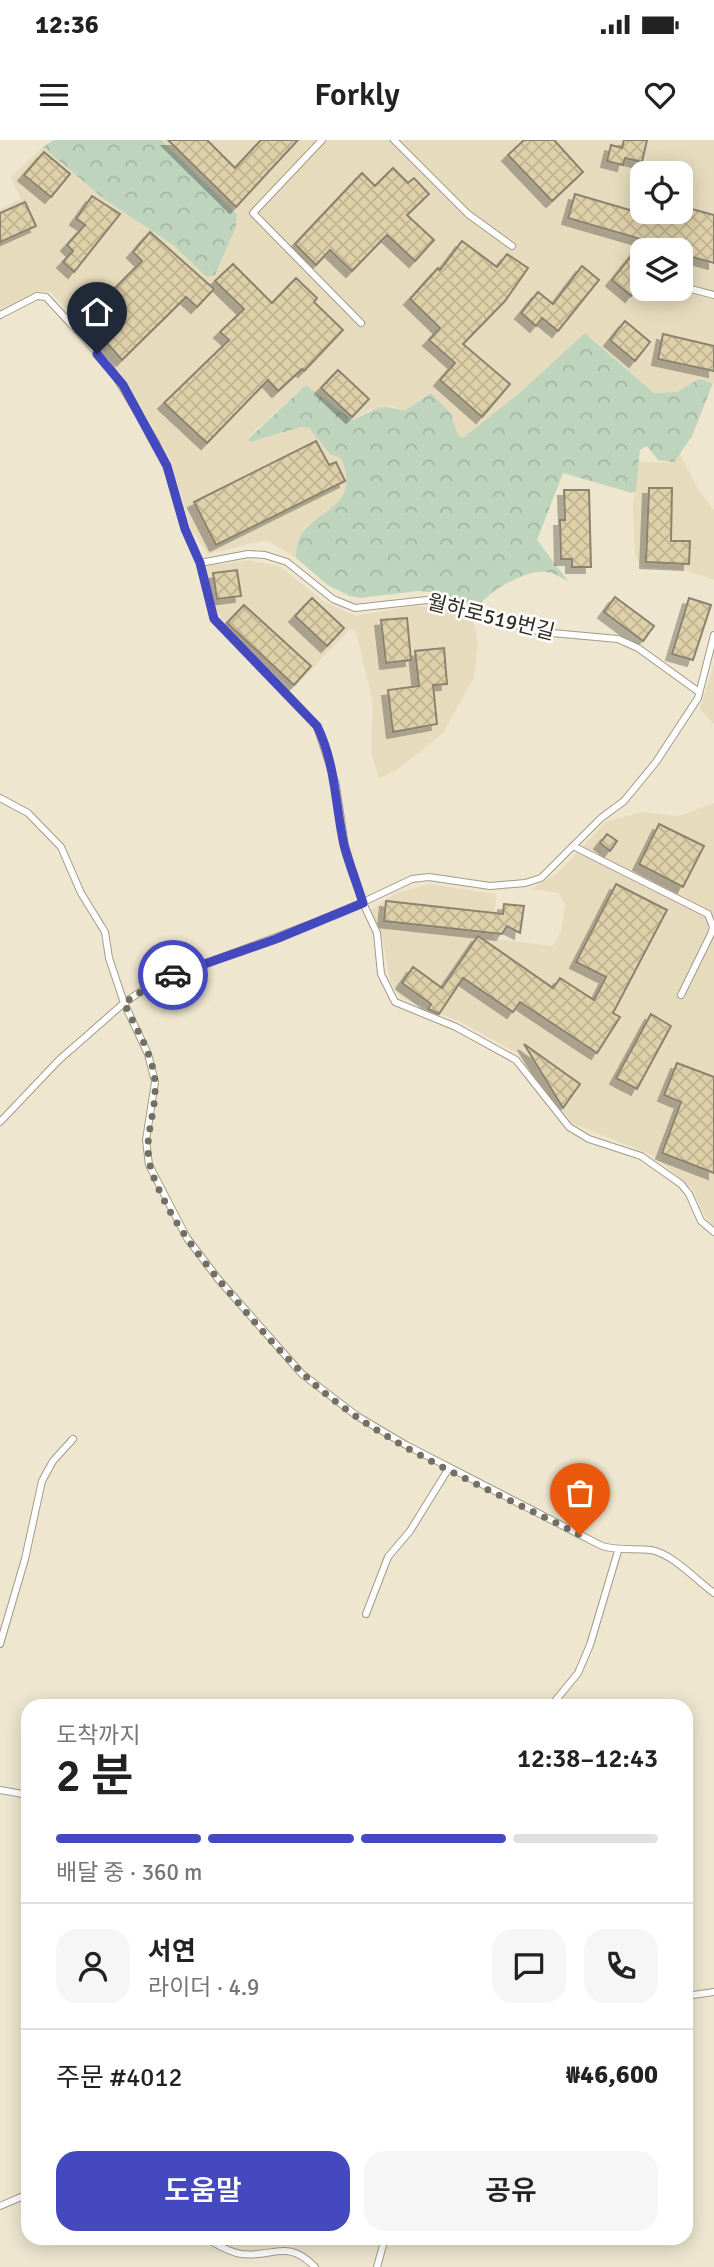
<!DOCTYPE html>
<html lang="ko">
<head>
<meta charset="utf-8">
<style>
  body { margin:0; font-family:Signika,"Noto Sans KR",sans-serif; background:#f6f6f6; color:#222; height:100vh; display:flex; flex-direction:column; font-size:26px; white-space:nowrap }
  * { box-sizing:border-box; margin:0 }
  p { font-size:23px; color:#767676 }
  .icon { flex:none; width:38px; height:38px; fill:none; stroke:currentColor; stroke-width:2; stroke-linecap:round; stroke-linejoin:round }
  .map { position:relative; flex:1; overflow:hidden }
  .panel { position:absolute; left:21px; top:1559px; width:672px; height:546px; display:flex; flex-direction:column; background:#fff; border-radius:21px; box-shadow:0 4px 18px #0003 }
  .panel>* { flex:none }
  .fabs { position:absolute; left:630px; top:21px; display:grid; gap:14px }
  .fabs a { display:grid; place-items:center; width:63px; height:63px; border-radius:14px; background:#fff; box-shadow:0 4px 18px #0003; font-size:35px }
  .pin { position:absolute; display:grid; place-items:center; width:60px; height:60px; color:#fff; margin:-72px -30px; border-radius:50% 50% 50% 0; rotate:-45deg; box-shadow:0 0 7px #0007 }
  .pin .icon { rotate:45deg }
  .courier { position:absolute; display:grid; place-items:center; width:70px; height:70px; margin:-35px; border:5px solid #4549bf; border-radius:50%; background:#fff; color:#222; box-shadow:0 2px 9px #0007 }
  .overview em { font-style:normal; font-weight:600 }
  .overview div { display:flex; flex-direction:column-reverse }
  .overview { display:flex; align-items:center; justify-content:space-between; height:119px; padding:0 35px }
  h1 { font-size:46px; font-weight:600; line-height:52px }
  .bar { display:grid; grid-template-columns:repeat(4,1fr); gap:10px 7px; align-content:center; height:84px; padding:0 35px }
  .bar i { height:9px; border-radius:5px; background:#e0e0e0 }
  .bar .on { background:#4549bf }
  .bar p { grid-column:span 4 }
  .line { display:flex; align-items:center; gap:18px; padding:0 35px; border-top:2px solid #e0e0e0 }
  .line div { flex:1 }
  .round { display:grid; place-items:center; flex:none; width:74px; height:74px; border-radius:21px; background:#f6f6f6 }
  .action { display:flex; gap:14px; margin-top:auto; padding:14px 35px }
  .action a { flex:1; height:80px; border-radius:21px; background:#4549bf; color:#fff; font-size:28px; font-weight:600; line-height:80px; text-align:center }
  .action a+a { background:#f6f6f6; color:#222 }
  .status { display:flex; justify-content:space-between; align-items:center; height:49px; padding:0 35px; background:#fff; direction:ltr }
  .status svg { height:19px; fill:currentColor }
  header { display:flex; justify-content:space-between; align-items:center; height:91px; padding:0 35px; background:#fff; font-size:32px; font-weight:600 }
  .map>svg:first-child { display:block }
  .built { fill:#e6dbbd; fill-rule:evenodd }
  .forest { fill:url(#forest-crowns) }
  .building { fill:url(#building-cross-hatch); stroke:#8b836f; stroke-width:2; filter:url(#shadow) }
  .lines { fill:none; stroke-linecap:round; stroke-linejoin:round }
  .lane-casing { stroke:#a29b86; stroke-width:8 }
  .lane { stroke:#fff; stroke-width:6 }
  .done { stroke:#746f62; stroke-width:7; stroke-dasharray:0 12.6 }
  .route { stroke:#4549bf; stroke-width:9 }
  .labels { text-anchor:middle; stroke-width:5; stroke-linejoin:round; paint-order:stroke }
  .street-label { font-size:21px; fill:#322f27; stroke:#fff }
</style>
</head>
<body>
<div class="status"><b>12:36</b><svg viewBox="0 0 49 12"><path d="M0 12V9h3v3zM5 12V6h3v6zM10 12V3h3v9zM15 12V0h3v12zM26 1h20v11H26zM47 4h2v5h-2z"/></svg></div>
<header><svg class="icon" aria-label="menu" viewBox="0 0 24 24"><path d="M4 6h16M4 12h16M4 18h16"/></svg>Forkly<svg class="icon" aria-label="heart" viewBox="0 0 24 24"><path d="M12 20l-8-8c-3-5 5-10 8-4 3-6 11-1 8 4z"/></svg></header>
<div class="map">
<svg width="714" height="2127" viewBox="0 0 714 2127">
  <defs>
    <pattern id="forest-crowns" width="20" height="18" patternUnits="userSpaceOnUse" patternTransform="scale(1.75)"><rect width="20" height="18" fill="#bed4bc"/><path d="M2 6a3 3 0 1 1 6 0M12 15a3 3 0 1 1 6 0" fill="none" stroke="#a4b6a2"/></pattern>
    <pattern id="building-cross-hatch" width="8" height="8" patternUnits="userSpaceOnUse" patternTransform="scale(1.75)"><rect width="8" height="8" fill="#ded0a9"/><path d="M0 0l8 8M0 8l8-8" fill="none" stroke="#bfb391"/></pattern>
    <filter id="shadow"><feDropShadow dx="-6" dy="6" stdDeviation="0" flood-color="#0004"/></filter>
  </defs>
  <rect width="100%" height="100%" fill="#eee6cf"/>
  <path class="built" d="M161,0H714V243L699,239L677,252L654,253L590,196L463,298L458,295L451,274L428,254L404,271L393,266L369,270L352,280L306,245L248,297L252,302L301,287L309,288L330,314L341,318L349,340L344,356L335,367L308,384L302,393L296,418L267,400L208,414L192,391L171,321L129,245L109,218L51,152L39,151L0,169V69L21,59L11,37L43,7L104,59L157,92L215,135L236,87L237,74ZM642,33H681V72H642ZM642,110H681V149H642Z
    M680,314L699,351L714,370V440L684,430L644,427L639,423L635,413L633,369L638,322H669Z
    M248,420L281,427L323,461L355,476L412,466L442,468L469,475L473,479L478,503L474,537L443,593L398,629L379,639L371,612L373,563L356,491L351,488L292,550L225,485L214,466L206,429L209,426Z
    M714,523V584L700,569Z
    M714,663V1087L703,1073L692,1048L652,1015L571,983L517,913L461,882L401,858L390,841L382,795L371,770L394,754L428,744L496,754L493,799L553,806L561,791L565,765L559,753L532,749L559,732L606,682L641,672L679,676Z"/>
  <path class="forest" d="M54,0H161L237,74L236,87L215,135L207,137L172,104L104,59L43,7Z
    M585,193L654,253L677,252L699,239L713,243L692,296L674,322L658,320L647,306L640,310L636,351L632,353L563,333L537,400L568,441C561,438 555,433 547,432C526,429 491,450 478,466L440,453L418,451L360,458L350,456L329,446L296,418C294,365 367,379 341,318L330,314L309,288L301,287L251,302L248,299L306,245L352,280C376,271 376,262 404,271L431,253L451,274L458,295L463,298L523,250Z"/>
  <path class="building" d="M168,0H207L235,28L261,0H298L236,67Z
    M524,0H554L583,32L552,61L508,15Z
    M624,0H647L642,22L625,18L623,25L607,21L611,5L622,8Z
    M44,12L70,34L51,57L24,35Z
    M393,28L408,43L414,38L429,54L407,75L434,100L415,121L387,95L352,131L330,110L316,125L295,104L362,33L375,46Z
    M575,54L650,76L651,72H681V66L714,75V123L681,114V110L642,103V142L631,156L612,140L644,100L568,78Z
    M92,56L120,74L74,132L63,122L73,111L67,105L85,85L76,79Z
    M25,62L36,86L0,102V73Z
    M150,92L214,149L197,167L186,157L122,220L85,178L142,121L133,112Z
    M462,101L497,127L507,114L528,128L505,161L463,204L510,244L482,277L440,240L455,223L429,200L440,188L410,159L438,128L440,130Z
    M233,124L272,163L296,138L317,158L314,162L343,190L304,231L302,229L278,251L268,240L207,303L164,263L229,200L220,192L244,169L215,141Z
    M582,126L599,140L558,191L542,178L536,186L521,173L538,152L553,164Z
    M625,181L650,202L635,221L610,200Z
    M663,194L714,206V231L658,219Z
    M338,230L369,259L352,277L321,248Z
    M316,301L329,325L336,322L345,341L216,405L194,362Z
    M649,348H672L671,401H690L689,424L646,422Z
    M564,350H589L591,427H572V419H561L560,380H565Z
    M237,430L241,456L217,459L213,433Z
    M615,457L654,486L643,501L604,472Z
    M312,458L344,488L327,506L295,476Z
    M689,458L711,465L693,520L672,514Z
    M244,465L311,526L294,545L227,483Z
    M407,478L411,520L386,523L381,480Z
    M444,508L447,544L433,545L437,584L393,592L388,550L419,546L415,511Z
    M659,684L704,706L683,747L639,724Z
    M607,694L617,701L610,711L600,703Z
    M616,744L667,770L613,873L620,877L597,913L520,862L513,872L463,838L439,874L428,869L431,864L402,843L413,827L442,848L478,796L553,848L560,838L594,860L606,837L576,822Z
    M386,761L503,774L504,764L524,766L520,793L507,786L502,794L384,781Z
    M651,874L671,886L637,949L616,938Z
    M524,904L580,944L563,968Z
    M677,923L714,937V1033L662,1013L681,962L664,955Z"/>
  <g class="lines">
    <g class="lane-casing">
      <path id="lane" d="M322,0L253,73L361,183
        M394,0L468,74L512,106
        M691,149L714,155
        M0,175L37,156L46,157L108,224L155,301L167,326L185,389L200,423L214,479L317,586L336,645L345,706L363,763L377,793L381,834L395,862L456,887L516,920L569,987L589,999L641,1016L681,1044L689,1054L701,1081L714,1092
        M200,423L248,414L265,415L287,422L333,459L355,468L427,460L541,492L618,499L638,508L699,552
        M0,658L28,673L61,707L81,753L105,792L109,818L124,863L148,914L155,942L146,1000L149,1025L187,1098L219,1140L302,1234L357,1276L406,1305L602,1406C619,1411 634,1408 651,1410C673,1414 696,1440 714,1453
        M573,706L708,774L713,787L711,794L681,855
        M0,982L59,920L124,863L153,843L340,773L412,739L429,737L490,746L525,743L541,738L601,678L624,661L656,622L698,558L714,495
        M366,1474L388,1417L410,1391L449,1328
        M0,1504L25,1419L42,1341L53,1321L73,1299
        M551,1566L578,1533L590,1505L618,1411
        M0,1650L28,1655
        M686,1856L714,1852
        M0,2066L28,2054
        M205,2098C217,2104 228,2112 241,2114C273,2118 287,2098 315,2127
        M377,2127L385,2098"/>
    </g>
    <use href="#lane" class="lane"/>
  </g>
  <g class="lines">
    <path class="done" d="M173,835L153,844L124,863C135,887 153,914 155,942C157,982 137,1002 157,1045C175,1087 205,1124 235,1159C263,1192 292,1226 326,1254C399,1313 497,1352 580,1395"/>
    <path class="route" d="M97,214L123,245L167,326L185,389L200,423L214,479L317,586C336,625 335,664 344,705C349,724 357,744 363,763L276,799L173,835"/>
  </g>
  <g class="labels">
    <g class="street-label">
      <text transform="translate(491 477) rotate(14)" y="7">월하로519번길</text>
    </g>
  </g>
</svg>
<div class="fabs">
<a><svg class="icon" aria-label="locate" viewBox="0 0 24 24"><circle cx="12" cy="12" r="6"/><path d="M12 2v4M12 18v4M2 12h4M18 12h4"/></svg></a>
<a><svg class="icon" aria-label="layers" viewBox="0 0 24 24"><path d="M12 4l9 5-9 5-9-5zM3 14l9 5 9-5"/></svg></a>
</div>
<div class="pin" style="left:580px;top:1395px;background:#ea580c"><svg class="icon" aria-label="bag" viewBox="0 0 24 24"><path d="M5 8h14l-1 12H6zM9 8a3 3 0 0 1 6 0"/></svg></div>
<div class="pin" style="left:97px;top:214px;background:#1f2937"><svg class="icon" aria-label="home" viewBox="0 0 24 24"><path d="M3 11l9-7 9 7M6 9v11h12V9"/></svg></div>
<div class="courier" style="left:173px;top:835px"><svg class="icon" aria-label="car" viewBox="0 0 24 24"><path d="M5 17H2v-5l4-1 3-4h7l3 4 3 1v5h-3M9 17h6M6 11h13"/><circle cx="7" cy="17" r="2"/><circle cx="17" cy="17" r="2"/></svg></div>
<section class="panel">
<div class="overview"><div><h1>2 분</h1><p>도착까지</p></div><em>12:38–12:43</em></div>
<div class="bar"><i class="on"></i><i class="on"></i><i class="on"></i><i></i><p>배달 중 · 360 m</p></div>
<div class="line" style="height:126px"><a class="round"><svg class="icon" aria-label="person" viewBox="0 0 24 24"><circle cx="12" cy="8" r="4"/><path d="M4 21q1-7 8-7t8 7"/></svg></a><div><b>서연</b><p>라이더 · 4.9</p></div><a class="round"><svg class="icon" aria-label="chat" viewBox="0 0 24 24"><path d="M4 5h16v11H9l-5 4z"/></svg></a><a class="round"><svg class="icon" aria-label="phone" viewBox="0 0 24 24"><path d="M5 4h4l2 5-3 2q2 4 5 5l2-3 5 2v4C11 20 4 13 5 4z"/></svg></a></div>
<div class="line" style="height:91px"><div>주문 #4012</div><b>₩46,600</b></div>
<div class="action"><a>도움말</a><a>공유</a></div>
</section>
</div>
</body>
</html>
